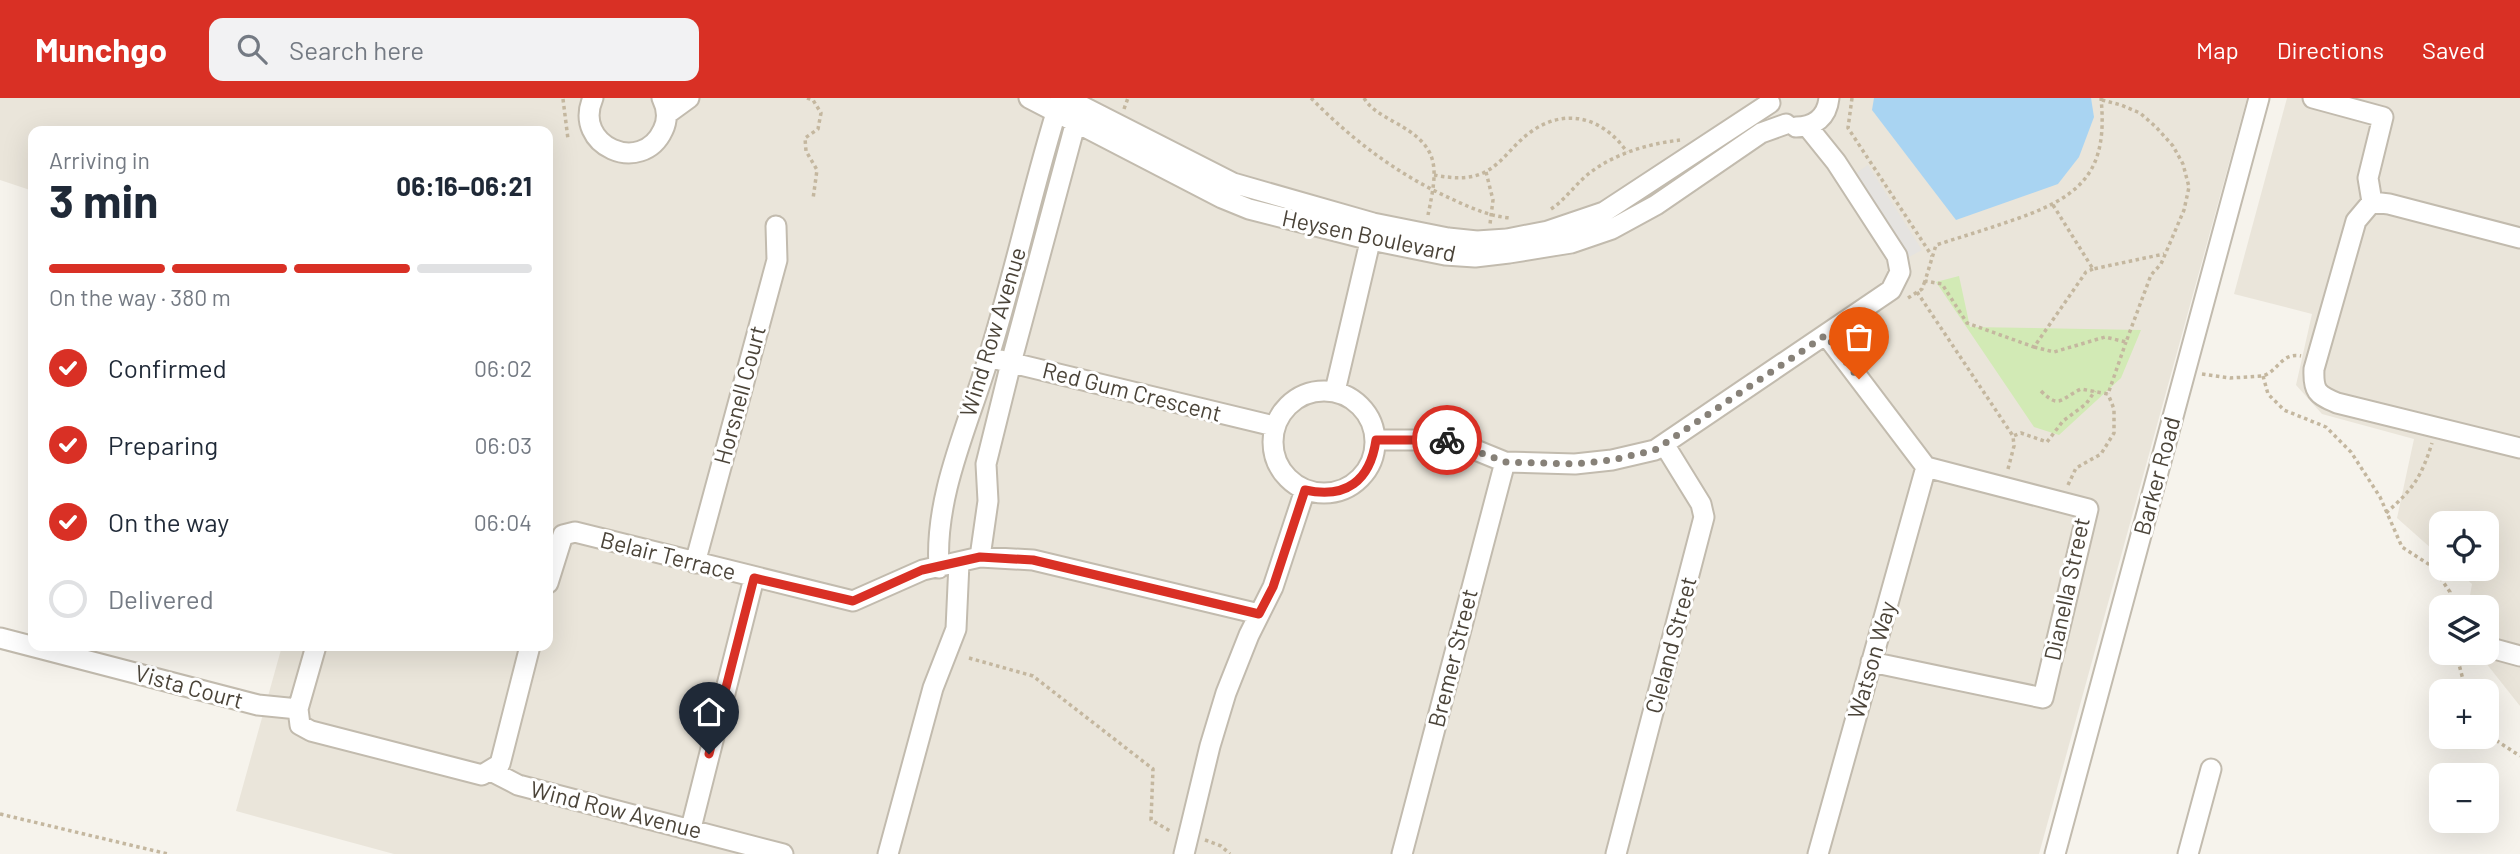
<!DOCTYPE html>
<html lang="en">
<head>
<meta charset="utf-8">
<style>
  body { margin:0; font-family:Barlow,sans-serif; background:#f2f2f3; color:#1f2937; height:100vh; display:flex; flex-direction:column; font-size:26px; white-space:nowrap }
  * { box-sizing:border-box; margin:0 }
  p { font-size:23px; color:#747a83 }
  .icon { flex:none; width:38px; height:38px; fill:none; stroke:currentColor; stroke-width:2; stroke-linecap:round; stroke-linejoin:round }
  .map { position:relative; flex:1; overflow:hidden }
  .panel { position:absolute; left:28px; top:28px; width:525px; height:525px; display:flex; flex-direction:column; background:#fff; border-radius:14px; box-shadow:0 7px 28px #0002 }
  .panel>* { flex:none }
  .buttons { position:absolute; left:2429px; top:413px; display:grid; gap:14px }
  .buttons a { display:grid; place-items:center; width:70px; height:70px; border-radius:14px; background:#fff; box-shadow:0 7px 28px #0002; font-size:35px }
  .pin { position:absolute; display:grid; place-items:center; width:60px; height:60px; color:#fff; margin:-72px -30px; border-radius:50% 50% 50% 0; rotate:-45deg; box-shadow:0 0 7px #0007 }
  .pin .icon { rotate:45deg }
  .courier { position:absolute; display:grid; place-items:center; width:70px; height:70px; margin:-35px; border:5px solid #d93025; border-radius:50%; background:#fff; color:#222; box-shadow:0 2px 9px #0007 }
  .head em { font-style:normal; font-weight:700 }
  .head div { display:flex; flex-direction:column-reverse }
  .head { display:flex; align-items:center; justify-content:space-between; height:119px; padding:0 21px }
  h1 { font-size:46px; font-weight:700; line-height:52px }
  .bar { display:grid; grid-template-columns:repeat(4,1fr); gap:10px 7px; align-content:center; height:84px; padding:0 21px }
  .bar i { height:9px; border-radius:5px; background:#e0e1e3 }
  .bar .selected { background:#d93025 }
  .bar p { grid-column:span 4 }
  ol { padding:0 21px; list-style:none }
  li { display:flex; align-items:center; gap:21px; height:77px }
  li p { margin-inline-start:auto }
  li .icon { padding:7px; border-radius:50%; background:#d93025; color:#fff; stroke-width:4 }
  li:last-child { color:#747a83 }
  li i { width:38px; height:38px; border:4px solid #e0e1e3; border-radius:50% }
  header { display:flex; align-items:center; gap:42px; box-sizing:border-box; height:98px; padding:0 35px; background:#d93025; color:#fff }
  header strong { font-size:33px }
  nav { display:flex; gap:38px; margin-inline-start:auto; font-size:24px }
  .search { width:490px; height:63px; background:#f2f2f3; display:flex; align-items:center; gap:18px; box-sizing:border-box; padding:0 24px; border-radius:14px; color:#747a83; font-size:26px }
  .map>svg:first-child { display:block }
  .residential { fill:#eae5da }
  .green { fill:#d2eab5 }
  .parking { fill:#e5e3e0 }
  .water { fill:#a9d4f2 }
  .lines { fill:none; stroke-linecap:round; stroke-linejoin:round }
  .minor-casing { stroke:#c2bbae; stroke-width:23 }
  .path { stroke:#c4b79f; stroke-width:3.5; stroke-dasharray:3.5 3.5; stroke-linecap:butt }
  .minor { stroke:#fff; stroke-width:19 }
  .done { stroke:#878178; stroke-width:7; stroke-dasharray:0 12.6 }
  .route { stroke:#d93025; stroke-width:9 }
  .labels { text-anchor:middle; stroke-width:6; stroke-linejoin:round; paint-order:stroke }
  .street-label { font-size:23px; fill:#4b4439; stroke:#fff }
</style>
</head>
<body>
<header>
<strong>Munchgo</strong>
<div class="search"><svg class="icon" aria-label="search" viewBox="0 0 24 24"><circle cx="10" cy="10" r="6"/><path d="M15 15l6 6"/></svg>Search here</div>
<nav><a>Map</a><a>Directions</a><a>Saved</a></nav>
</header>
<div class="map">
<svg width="2520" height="756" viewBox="0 0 2520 756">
  <rect width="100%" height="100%" fill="#f6f3ec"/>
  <path class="residential" d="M0,0H2247L2039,756H394L236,713L282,548H548V33H33V93L0,82Z
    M2287,0H2520V608L2478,555H2487V509H2468L2472,486L2455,471H2487V425H2441V459L2397,420L2414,341L2322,316L2296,287L2312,216L2234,196Z"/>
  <path class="green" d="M1959,178L1970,229L2141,232L2121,280L2059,337L2034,329L1936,184Z"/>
  <path class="parking" d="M1868,67L1922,152L1909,159L1855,76Z"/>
  <path class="water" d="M1874,0H2091L2094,19L2079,59L2058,86L1956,122L1872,12Z"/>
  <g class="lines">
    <g class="minor-casing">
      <path id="minor" d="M593,0C572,48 642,78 663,32C668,22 667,10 662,0
        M1029,0L1222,100L1249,111L1371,142L1445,157L1475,159L1509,155L1571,145L1612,131L1656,107L1761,35L1786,26
        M1066,0L1233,85L1373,125L1448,140L1477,143L1507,141L1548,133L1604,114L1770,5
        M2313,0L2383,19L2368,80L2372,104L2389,106L2520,140
        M667,16L689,0
        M1796,29C1815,29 1827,19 1829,0
        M2372,104L2356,123L2314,271C2313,293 2317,297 2337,305L2520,350
        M1826,237L1926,369L2088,411L2043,600L1871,564
        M1000,262L1274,328
        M1273 344a51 51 0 1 1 102 0a51 51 0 1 1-102 0Z
        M1335,293L1373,131
        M1376,342H1451L1505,364L1575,366L1612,362L1655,352L1891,192L1900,174L1897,158L1836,64L1807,28
        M980,459L988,403L986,366L1011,265L1079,12
        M695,465L777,162L776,128
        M939,470C934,397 969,326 989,258C1015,174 1033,88 1059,5
        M548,485L563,437L575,434L853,503L923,472L980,459L1033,462L1259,516
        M0,540L258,607L298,611
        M316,548L298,611L300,627L311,633L482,677L500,666L530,548
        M2487,549L2520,558
        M491,673L518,687L783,756
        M691,730L754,480
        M888,756L933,590L956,531L959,465
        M1184,756L1210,648L1226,595L1249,537L1273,489L1305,392
        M1402,756L1505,364
        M1616,756L1704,419L1701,406L1664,346
        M1818,756L1926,369
        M2055,756L2259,0
        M2188,756L2211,671"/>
    </g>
    <path class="path" d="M807,0L813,2L821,15L818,31L805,40L806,53L817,72L813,101
      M1311,0C1353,43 1400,78 1454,102C1473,111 1490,118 1510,120
      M1364,0C1371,12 1383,17 1394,24C1441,49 1438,69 1428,117
      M1852,0L1848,30L1932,158
      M563,1L568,41
      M1124,11L1128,0
      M1486,74L1493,102L1490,126
      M1434,77C1451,80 1467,82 1483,75C1501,67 1512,48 1528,36C1564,8 1603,19 1627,54
      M2053,107L2093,171L2164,156
      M1551,111C1565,102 1574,88 1587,77C1613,56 1647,46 1680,42
      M2093,171L2086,174L2034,249L1967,225L1942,186L1925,183L1936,147C1964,138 1991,130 2019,120C2084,97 2108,71 2101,0
      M1917,194L2013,338
      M1908,200L1922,191L1925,183
      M2034,249L2054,254L2105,239L2126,244L2151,177L2161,166L2184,112L2189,89L2183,66L2173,48L2156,29L2140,15L2121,7L2102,2
      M2202,276L2230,280L2263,278C2278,273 2282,254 2301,258
      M2263,278L2268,296L2284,312L2326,329L2351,354L2380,399L2402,449L2433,469L2450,494V509
      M2041,293C2060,312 2061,300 2081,291L2108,296L2126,244
      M2008,371L2014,348L2013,338L2021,335L2047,344L2063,323L2086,306L2095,293
      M2068,387L2076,370L2101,356L2114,335V311L2108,296
      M2386,415C2413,391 2421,380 2432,345
      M2456,555L2466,593
      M969,560L1033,578L1153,671L1151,722L1170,733
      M2487,632L2494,641L2520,658
      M0,716L168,756
      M1205,742L1221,748L1230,756"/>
    <use href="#minor" class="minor"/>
  </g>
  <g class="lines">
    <path class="done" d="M1447,342L1505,364L1575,366L1612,362L1655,352L1826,237L1859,281"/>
    <path class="route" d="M709,656L754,480L853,503L922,472L980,459L1033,462L1259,516L1273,489L1305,392C1346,401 1370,383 1376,342H1447"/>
  </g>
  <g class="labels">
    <g class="street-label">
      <text transform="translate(1369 138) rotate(12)" y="8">Heysen Boulevard</text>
      <text transform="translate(993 234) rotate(-73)" y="8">Wind Row Avenue</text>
      <text transform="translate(1132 294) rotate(14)" y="8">Red Gum Crescent</text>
      <text transform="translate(740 297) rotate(-75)" y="8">Horsnell Court</text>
      <text transform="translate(2157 378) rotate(-75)" y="8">Barker Road</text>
      <text transform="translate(668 458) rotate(14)" y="8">Belair Terrace</text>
      <text transform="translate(2067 491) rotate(-78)" y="8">Dianella Street</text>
      <text transform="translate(1671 547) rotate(-75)" y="8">Cleland Street</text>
      <text transform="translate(1453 560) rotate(-76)" y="8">Bremer Street</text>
      <text transform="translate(1872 562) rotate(-74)" y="8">Watson Way</text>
      <text transform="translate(189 589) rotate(15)" y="8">Vista Court</text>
      <text transform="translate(616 712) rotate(14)" y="8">Wind Row Avenue</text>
    </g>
  </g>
</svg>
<div class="buttons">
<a><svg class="icon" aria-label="locate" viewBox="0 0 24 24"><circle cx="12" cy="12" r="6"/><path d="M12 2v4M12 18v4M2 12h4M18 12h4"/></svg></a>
<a><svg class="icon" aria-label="layers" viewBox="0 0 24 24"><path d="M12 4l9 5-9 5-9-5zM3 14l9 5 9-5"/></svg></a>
<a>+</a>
<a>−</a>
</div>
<div class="pin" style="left:1859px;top:281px;background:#ea580c"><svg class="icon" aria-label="bag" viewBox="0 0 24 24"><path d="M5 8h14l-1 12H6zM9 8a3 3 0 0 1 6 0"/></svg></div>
<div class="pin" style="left:709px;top:656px;background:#1f2937"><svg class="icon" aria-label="home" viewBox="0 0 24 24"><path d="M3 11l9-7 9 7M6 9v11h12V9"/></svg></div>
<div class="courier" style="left:1447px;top:342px"><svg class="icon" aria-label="bike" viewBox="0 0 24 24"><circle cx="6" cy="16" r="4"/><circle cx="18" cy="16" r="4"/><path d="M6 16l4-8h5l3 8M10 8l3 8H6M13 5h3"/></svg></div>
<section class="panel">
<div class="head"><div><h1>3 min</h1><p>Arriving in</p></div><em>06:16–06:21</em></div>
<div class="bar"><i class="selected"></i><i class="selected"></i><i class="selected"></i><i></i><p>On the way · 380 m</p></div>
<ol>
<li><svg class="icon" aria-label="check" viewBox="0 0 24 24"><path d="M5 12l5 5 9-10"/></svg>Confirmed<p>06:02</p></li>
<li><svg class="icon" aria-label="check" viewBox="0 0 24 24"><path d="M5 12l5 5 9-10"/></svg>Preparing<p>06:03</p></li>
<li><svg class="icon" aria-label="check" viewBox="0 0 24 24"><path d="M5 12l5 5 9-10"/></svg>On the way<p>06:04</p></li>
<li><i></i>Delivered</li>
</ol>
</section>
</div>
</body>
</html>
